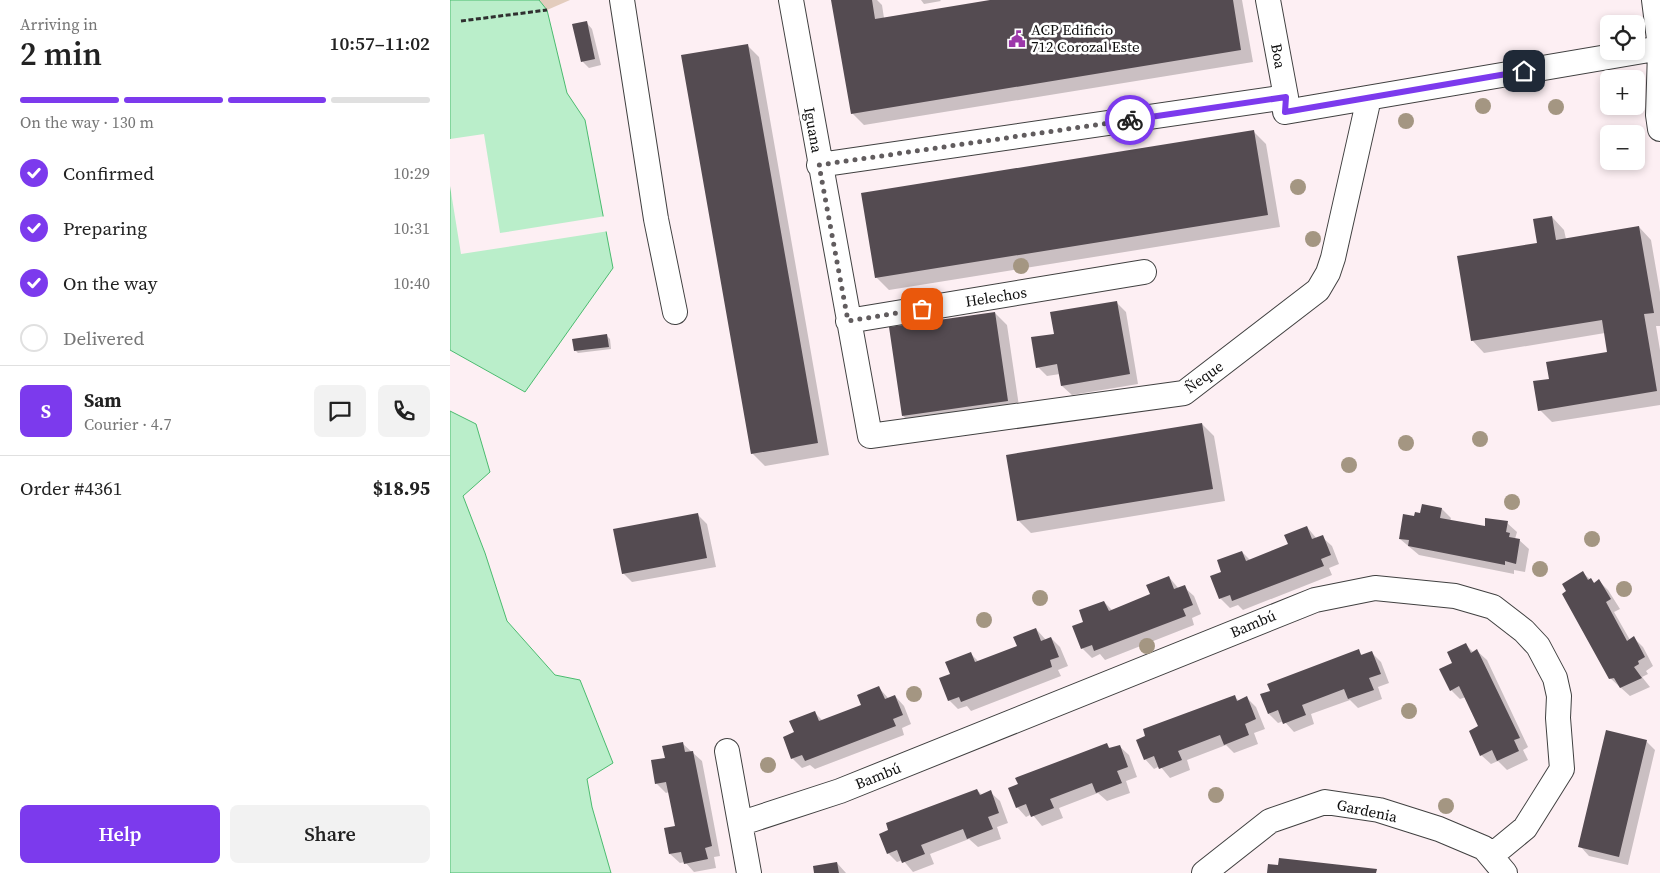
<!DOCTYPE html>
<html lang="en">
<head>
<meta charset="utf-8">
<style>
  body { margin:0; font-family:"Source Serif 4",serif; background:#f2f2f2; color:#222; height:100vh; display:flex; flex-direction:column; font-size:19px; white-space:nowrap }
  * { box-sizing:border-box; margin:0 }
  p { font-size:16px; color:#767676 }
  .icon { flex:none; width:28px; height:28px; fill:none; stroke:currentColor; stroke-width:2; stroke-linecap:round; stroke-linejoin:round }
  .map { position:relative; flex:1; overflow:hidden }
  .panel { display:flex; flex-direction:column; background:#fff; width:450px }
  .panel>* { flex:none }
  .tools { position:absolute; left:1150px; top:15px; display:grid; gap:10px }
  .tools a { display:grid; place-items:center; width:45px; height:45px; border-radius:8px; background:#fff; box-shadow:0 2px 8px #0003; font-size:25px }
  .pin { position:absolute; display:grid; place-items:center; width:42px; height:42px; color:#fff; margin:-21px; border-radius:10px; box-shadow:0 2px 8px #0006 }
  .courier { position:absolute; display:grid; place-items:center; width:50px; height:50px; margin:-25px; border:4px solid #7c3aed; border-radius:50%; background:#fff; color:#222; box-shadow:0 1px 6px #0007 }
  .headline em { font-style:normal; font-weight:600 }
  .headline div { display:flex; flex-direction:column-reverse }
  .headline { display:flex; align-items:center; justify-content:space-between; height:85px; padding:0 20px }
  h1 { font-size:32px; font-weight:600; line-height:38px }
  .bar { display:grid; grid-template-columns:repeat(4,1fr); gap:8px 5px; align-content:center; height:60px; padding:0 20px }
  .bar i { height:6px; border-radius:4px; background:#e0e0e0 }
  .bar .current { background:#7c3aed }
  .bar p { grid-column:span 4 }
  .line { display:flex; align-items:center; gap:12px; padding:0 20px; border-top:1px solid #e0e0e0 }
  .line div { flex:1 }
  .round { display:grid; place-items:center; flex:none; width:52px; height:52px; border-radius:8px; background:#f2f2f2 }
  ol { padding:0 20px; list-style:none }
  li { display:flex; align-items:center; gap:15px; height:55px }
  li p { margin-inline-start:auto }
  li .icon { padding:5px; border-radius:50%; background:#7c3aed; color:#fff; stroke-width:4 }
  li:last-child { color:#767676 }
  li i { width:28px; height:28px; border:2px solid #e0e0e0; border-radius:50% }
  .cta { display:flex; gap:10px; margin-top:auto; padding:10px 20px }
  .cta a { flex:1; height:58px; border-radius:8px; background:#7c3aed; color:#fff; font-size:20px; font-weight:600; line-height:58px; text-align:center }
  .cta a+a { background:#f2f2f2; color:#222 }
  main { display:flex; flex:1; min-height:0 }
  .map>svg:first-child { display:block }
  .green { fill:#e3ccbd }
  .water { fill:#baeeca; stroke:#4bbb6f }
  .pier { fill:#fdeff3 }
  .shadow { fill:#0003 }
  .building { fill:#544b51 }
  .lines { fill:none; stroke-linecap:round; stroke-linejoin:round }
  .minor-casing { stroke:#404040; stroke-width:26 }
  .path { stroke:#2f2f2f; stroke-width:3; stroke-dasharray:5 2.5; stroke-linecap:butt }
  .minor { stroke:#fff; stroke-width:24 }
  .tree { fill:#a49682 }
  .done { stroke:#615c5e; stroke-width:5; stroke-dasharray:0 9 }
  .route { stroke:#7c3aed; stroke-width:6 }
  .labels { text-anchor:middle; stroke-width:5; stroke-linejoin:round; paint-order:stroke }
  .poi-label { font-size:15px; fill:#0d0d0d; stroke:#fff; text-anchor:start }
  .street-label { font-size:15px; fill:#0d0d0d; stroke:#fff }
</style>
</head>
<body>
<main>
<section class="panel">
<div class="headline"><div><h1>2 min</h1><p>Arriving in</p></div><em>10:57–11:02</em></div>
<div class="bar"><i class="current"></i><i class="current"></i><i class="current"></i><i></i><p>On the way · 130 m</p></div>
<ol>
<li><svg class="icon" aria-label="check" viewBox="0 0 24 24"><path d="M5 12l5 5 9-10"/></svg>Confirmed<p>10:29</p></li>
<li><svg class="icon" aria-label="check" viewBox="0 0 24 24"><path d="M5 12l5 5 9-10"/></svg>Preparing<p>10:31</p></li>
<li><svg class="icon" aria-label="check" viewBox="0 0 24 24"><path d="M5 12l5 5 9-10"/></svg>On the way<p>10:40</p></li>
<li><i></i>Delivered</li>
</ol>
<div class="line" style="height:90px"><b class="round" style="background:#7c3aed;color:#fff">S</b><div><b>Sam</b><p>Courier · 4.7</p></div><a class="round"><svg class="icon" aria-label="chat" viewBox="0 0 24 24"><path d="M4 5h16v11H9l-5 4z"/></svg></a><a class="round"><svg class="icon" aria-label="phone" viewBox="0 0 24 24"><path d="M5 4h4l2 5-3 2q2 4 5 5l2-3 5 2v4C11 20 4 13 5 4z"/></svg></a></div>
<div class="line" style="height:65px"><div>Order #4361</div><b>$18.95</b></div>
<div class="cta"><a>Help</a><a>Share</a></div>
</section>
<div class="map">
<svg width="1210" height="873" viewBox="0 0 1210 873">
  <rect width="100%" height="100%" fill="#fdeff3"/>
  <path class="green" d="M89,0H120L97,10Z"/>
  <path class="water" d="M0,0H89L97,10L117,93L135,120L163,268L75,392L0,350Z
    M0,411L26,424L40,472L13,496L35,553L57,621L105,675L130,680L163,763L137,779L142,807L161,873H0Z"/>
  <path class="pier" d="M34,134L50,233L156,216L159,231L11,254L0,186V139Z"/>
  <path class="shadow" d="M383,0H427L432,5L434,18L548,0H792L803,62L414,125L402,113Z
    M471,0H490L491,1L474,4Z
    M136,22L142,29L151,65L139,68L133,62Z
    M297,45L309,57L379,455L315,466L302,453Z
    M804,132L816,144L830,227L439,290L426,277Z
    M1102,217L1114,230L1116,239L1189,227L1201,240L1210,292V326H1206L1210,350V405L1102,422L1090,410L1100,380L1159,353L1155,333L1034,353L1022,340L1088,244Z
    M666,302L676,312L688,384L622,395L612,386L610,374L597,376L588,367L605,335Z
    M545,313L557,325L570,413L466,428L453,416Z
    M157,336L160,339L161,349L128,353L125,350Z
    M752,424L764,436L775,501L581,533L569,521L558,456Z
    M992,509L1001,518L1000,521L1036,527L1057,523L1067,532L1065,539L1069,540L1079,549L1075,572L1064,570V574L969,555L950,539L965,517Z
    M248,515L257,524L266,567L182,582L173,573Z
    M857,527L867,539L872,537L882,546L889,564L879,568L882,575L793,610L788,605L780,608L770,598L773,573L792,552L800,560L840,545Z
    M1133,573L1145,584L1149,581L1158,590L1170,609L1164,612L1180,640L1184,638L1193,647L1203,666L1196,671L1198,674L1192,677L1200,687L1180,696L1160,678Z
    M719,577L729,589L734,587L744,596L751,614L742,618L744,625L655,660L650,654L642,658L632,648L635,623L654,602L662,610L702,595Z
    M586,629L596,640L601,638L610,647L618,666L608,670L611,676L521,711L517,706L508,709L499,700L502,674L521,654L529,662L568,647Z
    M1016,645L1024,653L1027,651L1037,660L1078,747L1073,750L1078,760L1057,770L1048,761L1041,764L1031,755L1030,727L1016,697L1010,699L1001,690L1004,663Z
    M908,651L913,656L921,652L931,662L939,683L928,687L932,699L908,708L900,700L861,714L864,724L844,732L834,721L828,723L819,714Z
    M429,688L439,699L445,696L454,706L461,724L452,728L454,735L365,769L360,765L352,768L342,758L345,733L364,712L373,721L412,705Z
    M784,696L789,701L797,698L806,707L815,729L804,733L808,744L784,753L776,745L737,760L740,770L720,778L710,766L704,769L695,759Z
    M1196,741L1205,750L1178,865L1139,856L1130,846Z
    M233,744L252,761L270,856L264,857L266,868L244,872L235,862L230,863L220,854L226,827L219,792L216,793L206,783L216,759Z
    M656,744L661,749L669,746L679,755L687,777L676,781L680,793L657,801L648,793L609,808L613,818L592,826L582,814L576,817L567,807Z
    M527,790L532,795L540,792L550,801L558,823L547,827L551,839L528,847L519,839L480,854L484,864L463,872L453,860L447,862L438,853Z
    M387,863L396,873H366Z"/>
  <path class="building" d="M381,0H422L425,19L540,0H783L791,50L401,114Z
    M137,21L145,59L131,62L122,24Z
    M298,44L368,443L301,454L231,55Z
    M804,130L818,215L425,278L411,193Z
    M1102,216L1106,240L1189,226L1204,313L1194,314L1207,391L1088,411L1083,381L1099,379L1096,362L1157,352L1152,320L1021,341L1007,256L1087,243L1083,219Z
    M667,301L680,374L611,386L607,364L586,368L581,337L604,334L600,312Z
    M545,312L558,401L452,416L439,327Z
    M157,334L159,347L124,351L122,339Z
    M752,423L763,489L567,521L556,455Z
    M972,504L992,508L990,518L1035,526V518L1058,521L1056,532L1060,533L1059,537L1070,539L1066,564L1055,561V565L958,546L959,540L949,539L953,514L964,516L965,512L970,513Z
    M248,513L257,558L172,574L163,529Z
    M857,526L862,539L873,535L881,555L871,559L874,566L782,601L780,595L769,599L760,576L771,572L767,560L792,551L796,561L838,544L834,535Z
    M1133,571L1138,580L1141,578L1144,583L1149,579L1161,599L1156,602L1177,641L1184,636L1195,657L1188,661L1189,664L1184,667L1192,678L1170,688L1164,678L1159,679L1112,594L1116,591L1112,584Z
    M719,576L724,589L735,585L743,605L733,609L736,616L644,651L642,645L631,649L622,626L633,622L629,610L654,601L659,611L700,594L696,585Z
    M586,628L591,641L601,637L609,657L600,660L602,667L511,702L509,697L498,701L489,678L500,674L495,662L521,652L525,662L567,646L563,637Z
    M1016,643L1021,653L1027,649L1070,738L1064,740L1069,751L1047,761L1042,750L1030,756L1019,731L1028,726L1009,686L1000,691L989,669L1002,663L997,652Z
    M909,649L911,655L922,651L931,674L919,678L924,690L898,699L894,689L852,705L856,715L833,724L828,710L818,714L810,694L820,691L817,684Z
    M429,686L435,699L445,695L453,715L443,719L446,726L355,761L352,755L341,759L333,737L344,732L339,721L365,711L369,721L411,705L407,695Z
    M785,695L787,701L797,696L806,719L795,724L799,735L774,745L770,735L728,751L732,760L709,769L704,756L694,760L686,740L695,736L693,729Z
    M1156,730L1197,740L1169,857L1128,847Z
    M233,742L235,752L243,751L262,846L255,848L258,859L234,864L231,852L219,854L214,828L225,826L216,782L205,784L201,760L215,758L212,746Z
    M657,743L659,748L670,745L678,767L667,771L672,783L646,793L642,783L600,799L604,808L581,817L576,804L566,808L558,788L568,784L565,778Z
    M527,789L530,795L541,790L549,813L538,817L543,829L517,839L513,829L471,845L475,854L452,863L447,850L437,854L429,834L438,830L436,823Z
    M829,858L927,869L926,873H817L818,864L828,865Z
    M387,862L389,873H364L363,866Z"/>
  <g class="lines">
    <g class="minor-casing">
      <path id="minor" d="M172,0L206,219L225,312
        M341,0L420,436L734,393L868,290L878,273L883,258L919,98
        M818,0L836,97L835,112L1210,48
        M1204,0L1210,47
        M1210,52L1208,115L1210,129
        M369,165L836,97
        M398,321L694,272
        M277,751L299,873
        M292,823L390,791L865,600L925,588L1005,596L1043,607L1074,631L1088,646L1105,678L1109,696L1108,718L1112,769L1075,828L1041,856
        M754,873L820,821L875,802L929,810L989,829L1034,848L1055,873"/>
    </g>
    <path class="path" d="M11,21L97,10"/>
    <use href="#minor" class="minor"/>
  </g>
  <g class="tree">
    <circle cx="1033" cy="106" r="8"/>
    <circle cx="1106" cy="107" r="8"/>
    <circle cx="956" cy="121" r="8"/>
    <circle cx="848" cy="187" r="8"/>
    <circle cx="863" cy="239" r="8"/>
    <circle cx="571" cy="266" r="8"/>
    <circle cx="1030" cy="439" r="8"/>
    <circle cx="956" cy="443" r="8"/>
    <circle cx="899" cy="465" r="8"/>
    <circle cx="1062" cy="502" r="8"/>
    <circle cx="1142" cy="539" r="8"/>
    <circle cx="1090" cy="569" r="8"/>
    <circle cx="1174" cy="589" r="8"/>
    <circle cx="590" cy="598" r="8"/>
    <circle cx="534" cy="620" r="8"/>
    <circle cx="697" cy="646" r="8"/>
    <circle cx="464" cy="694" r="8"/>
    <circle cx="959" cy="711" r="8"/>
    <circle cx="318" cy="765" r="8"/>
    <circle cx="766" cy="795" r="8"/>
    <circle cx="996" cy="806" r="8"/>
  </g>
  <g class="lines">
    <path class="done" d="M472,309L398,321L369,165L680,120"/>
    <path class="route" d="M680,120L836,97L835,112L1074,71"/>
  </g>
  <defs>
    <g id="civic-bare" transform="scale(1.35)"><path d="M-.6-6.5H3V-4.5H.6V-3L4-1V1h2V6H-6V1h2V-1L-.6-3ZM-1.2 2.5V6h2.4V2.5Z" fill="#9c38aa" stroke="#fff" stroke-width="2.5" paint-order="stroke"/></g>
  </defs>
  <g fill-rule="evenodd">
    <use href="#civic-bare" x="567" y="39"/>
  </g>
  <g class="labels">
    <g class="poi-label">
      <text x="581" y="35">ACP Edificio<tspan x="581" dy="17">712 Corozal Este</tspan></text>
    </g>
    <g class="street-label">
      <text transform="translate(828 56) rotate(80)" y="5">Boa</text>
      <text transform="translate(363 130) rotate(80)" y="5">Iguana</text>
      <text transform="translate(546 297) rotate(-9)" y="5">Helechos</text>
      <text transform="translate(754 377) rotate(-36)" y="5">Ñeque</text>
      <text transform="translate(803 624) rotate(-23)" y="5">Bambú</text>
      <text transform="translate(428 776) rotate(-22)" y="5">Bambú</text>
      <text transform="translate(917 811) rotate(12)" y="5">Gardenia</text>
    </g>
  </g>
</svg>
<div class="tools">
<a><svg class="icon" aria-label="locate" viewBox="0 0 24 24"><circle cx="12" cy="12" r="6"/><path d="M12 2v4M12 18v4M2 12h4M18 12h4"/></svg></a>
<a>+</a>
<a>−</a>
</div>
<div class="pin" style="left:472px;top:309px;background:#ea580c"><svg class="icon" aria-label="bag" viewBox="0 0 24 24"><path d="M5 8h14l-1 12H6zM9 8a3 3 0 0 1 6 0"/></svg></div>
<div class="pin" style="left:1074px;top:71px;background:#1f2937"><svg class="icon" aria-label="home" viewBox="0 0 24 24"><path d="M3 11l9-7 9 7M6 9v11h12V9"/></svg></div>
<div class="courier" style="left:680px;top:120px"><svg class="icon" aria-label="bike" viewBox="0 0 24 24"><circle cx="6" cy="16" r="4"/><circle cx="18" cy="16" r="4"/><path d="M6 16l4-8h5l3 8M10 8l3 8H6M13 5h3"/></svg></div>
</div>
</main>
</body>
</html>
